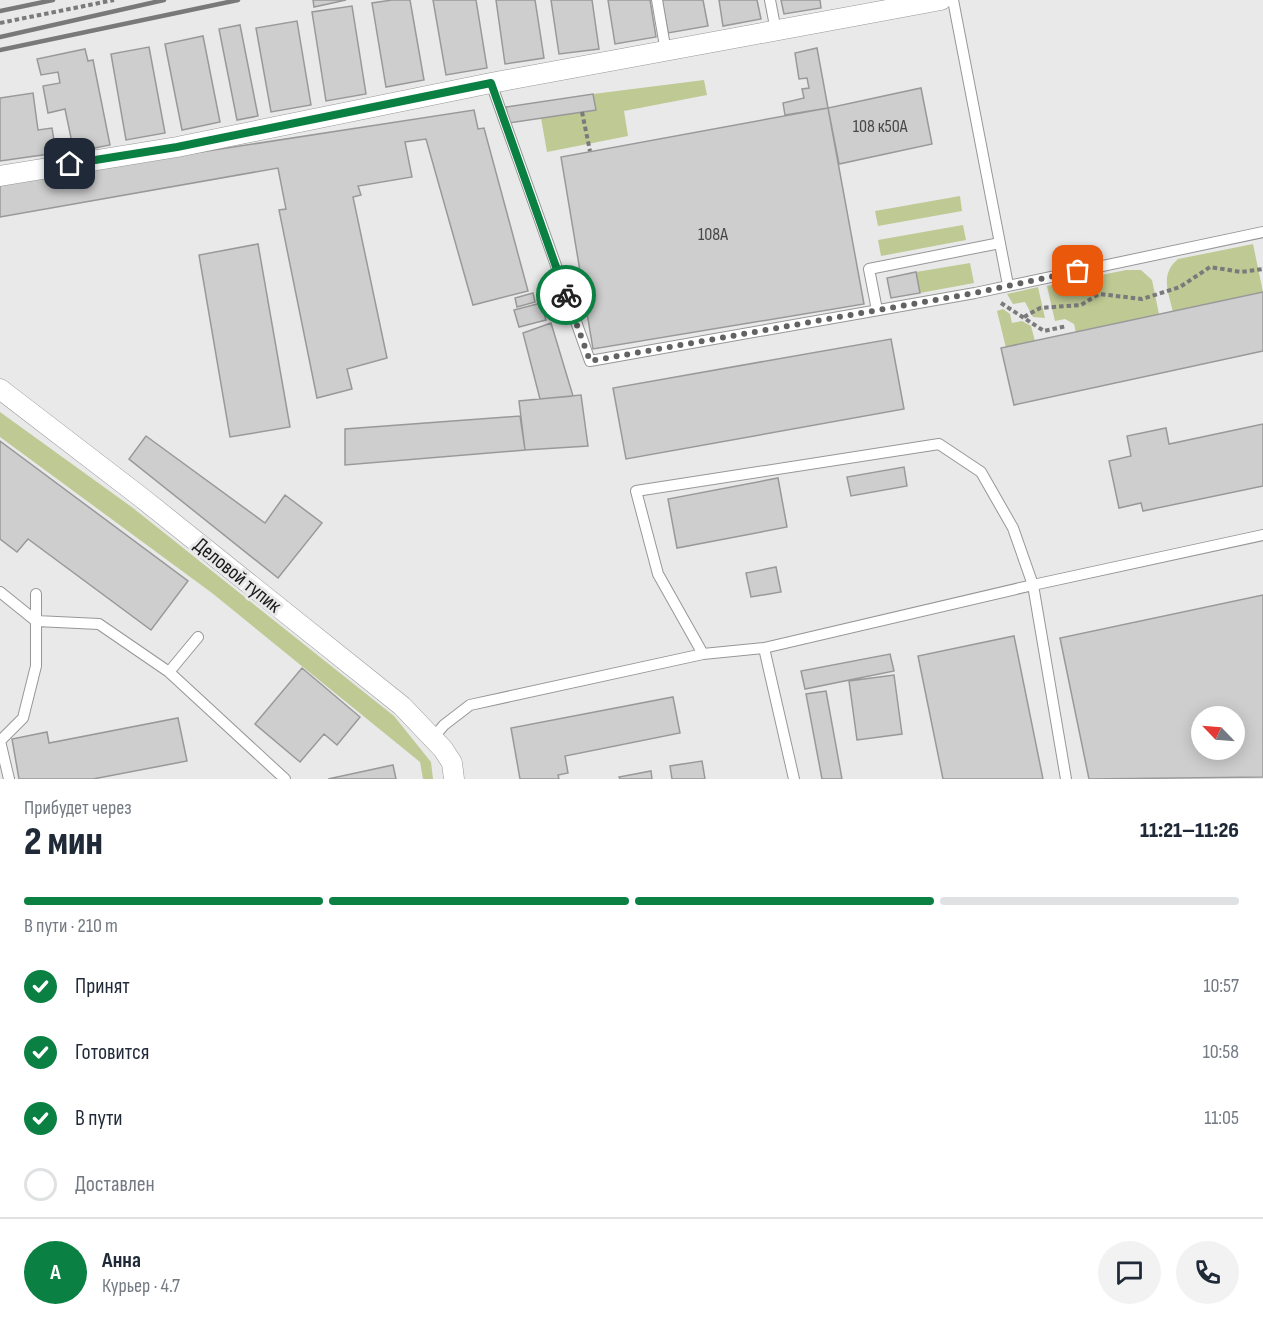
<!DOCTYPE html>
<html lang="ru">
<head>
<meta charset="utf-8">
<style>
  body { margin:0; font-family:"Sofia Sans Condensed",sans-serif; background:#f2f2f3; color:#1f2937; height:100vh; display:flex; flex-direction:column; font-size:22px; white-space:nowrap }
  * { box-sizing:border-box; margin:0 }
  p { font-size:20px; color:#747a83 }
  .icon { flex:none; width:33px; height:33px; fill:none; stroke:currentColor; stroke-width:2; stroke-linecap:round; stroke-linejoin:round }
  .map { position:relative; height:779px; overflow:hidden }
  .panel { display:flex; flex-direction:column; background:#fff; flex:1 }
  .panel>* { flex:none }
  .needle { width:39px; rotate:295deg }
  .fabs { position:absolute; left:1191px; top:706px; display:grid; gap:12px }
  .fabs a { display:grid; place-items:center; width:54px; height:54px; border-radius:50%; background:#fff; box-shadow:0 3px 15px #0003; font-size:30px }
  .pin { position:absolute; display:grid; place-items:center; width:51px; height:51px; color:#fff; margin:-26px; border-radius:12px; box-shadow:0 3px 9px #0006 }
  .courier { position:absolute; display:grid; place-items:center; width:60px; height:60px; margin:-30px; border:4px solid #0b8043; border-radius:50%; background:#fff; color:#222; box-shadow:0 2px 8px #0007 }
  .head em { font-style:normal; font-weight:800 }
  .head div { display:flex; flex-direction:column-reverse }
  .head { display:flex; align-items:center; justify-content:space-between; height:102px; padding:0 24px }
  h1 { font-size:39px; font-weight:800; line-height:45px }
  .bar { display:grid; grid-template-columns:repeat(4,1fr); gap:9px 6px; align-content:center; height:72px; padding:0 24px }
  .bar i { height:8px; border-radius:4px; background:#e0e1e3 }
  .bar .current { background:#0b8043 }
  .bar p { grid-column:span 4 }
  .line { display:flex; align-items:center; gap:15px; padding:0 24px; border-top:2px solid #e0e1e3 }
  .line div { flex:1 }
  .round { display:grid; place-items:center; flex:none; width:63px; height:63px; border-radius:32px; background:#f2f2f3 }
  ol { padding:0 24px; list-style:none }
  li { display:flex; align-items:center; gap:18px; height:66px }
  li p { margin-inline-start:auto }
  li .icon { padding:6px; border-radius:50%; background:#0b8043; color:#fff; stroke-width:4 }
  li:last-child { color:#747a83 }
  li i { width:33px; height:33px; border:3px solid #e0e1e3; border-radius:50% }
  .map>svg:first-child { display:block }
  .green { fill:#bfc994 }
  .building { fill:#cfcecf; stroke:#9a9999; stroke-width:1.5; fill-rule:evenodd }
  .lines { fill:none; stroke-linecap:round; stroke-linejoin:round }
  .service-casing { stroke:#969798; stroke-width:12 }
  .minor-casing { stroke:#969798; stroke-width:21 }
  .path { stroke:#7a7a7b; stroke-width:4; stroke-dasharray:4.5 3; stroke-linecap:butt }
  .service { stroke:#fff; stroke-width:10 }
  .minor { stroke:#fff; stroke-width:20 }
  .rail { stroke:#79797a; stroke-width:4.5 }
  .done { stroke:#626263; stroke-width:6; stroke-dasharray:0 10.8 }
  .route { stroke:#0b8043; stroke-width:8 }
  .labels { text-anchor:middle; stroke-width:6; stroke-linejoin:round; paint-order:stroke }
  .number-label { font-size:18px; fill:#474748 }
  .street-label { font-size:21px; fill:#1a1a1b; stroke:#e9e9ea }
</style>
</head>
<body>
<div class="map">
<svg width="1263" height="779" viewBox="0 0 1263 779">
  <rect width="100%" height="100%" fill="#e9e9ea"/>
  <path class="green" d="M704,80L707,95L624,111L628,136L547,152L541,118L595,110L593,94Z
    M960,196L962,211L878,226L875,211Z
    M963,225L966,240L881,256L878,240Z
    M1253,244L1263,292L1173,312C1168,291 1160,274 1178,259Z
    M970,263L974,283L920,293L916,272Z
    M1126,270H1141L1152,280L1159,314L1076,333L1074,324L1065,319L1055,321L1047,286Z
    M1038,287L1045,318L1033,317L1025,302L1013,304L1007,294Z
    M1003,309L1010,314L1012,323L1022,321L1031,326L1035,341L1006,348L997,311Z
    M0,412L133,508L394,716L431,762L433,779H423L420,762L212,593L0,437Z"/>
  <path class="building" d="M313,0H346L314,7Z
    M392,0H410L424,80L386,87L372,3Z
    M433,0H476L487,68L446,75Z
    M496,0H535L544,58L505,64Z
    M551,0H592L599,49L559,54Z
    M608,0H650L656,37L615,44Z
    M662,0H703L708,26L668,33Z
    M719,0H757L761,19L723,26Z
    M781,0H820L821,8L784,14Z
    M352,6L366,94L326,101L312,12Z
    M297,21L311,105L271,112L256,28Z
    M240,25L258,116L237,120L219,29Z
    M203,36L220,122L182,130L165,44Z
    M149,47L165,133L126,140L111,54Z
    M817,48L828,108L785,115L783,103L804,98L802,89L809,88L807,78L799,79L795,53Z
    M85,49L88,61L93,60L110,145L74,152L65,109L48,113L43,86L60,83L58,72L41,75L37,59Z
    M921,88L932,144L839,164L828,108Z
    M33,93L38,130L52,128L56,153L0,161V98Z
    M593,94L596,110L509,123L506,107Z
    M828,108L864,304L593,349L561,157Z
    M474,110L478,129L484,128L528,291L473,305L426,139L405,142L412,177L358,186L361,195L353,197L387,358L347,369L352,389L317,398L279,210L286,209L278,168L0,217V183Z
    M258,244L290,427L230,437L199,255Z
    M916,272L920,293L891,298L887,278Z
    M1263,292V351L1014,405L1001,348Z
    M533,293L535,302L517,307L515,298Z
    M541,303L546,320L519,327L514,310Z
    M551,323L573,396L540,399L523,333Z
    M891,339L904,409L626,459L613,388Z
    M581,395L588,446L525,450L519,401Z
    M520,416L525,450L345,465V429Z
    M1263,424V486L1143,511L1141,503L1119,508L1109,461L1131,456L1127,436L1166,428L1169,444Z
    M146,436L265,523L285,495L322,523L278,578L129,459Z
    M0,441L188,581L151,630L28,539L17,552L0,539Z
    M904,467L907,486L851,496L847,477Z
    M778,478L787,527L677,548L668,499Z
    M776,567L781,592L751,597L746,573Z
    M1263,595V777L1089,779L1060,638ZM1202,717H1234V750H1202Z
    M1014,636L1043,779H943L918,656Z
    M890,654L894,671L805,689L801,671Z
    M302,668L360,717L337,745L324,734L300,762L255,724Z
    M894,675L902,734L857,740L849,681Z
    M826,691L842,779H822L806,694Z
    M673,697L680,733L565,756L568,773L558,775L559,779H520L511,728Z
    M178,718L187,761L93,779H19L12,739L47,732L49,743Z
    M702,761L705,779H672L670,766Z
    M393,765L396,779H328Z
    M651,771L652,779H620L619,777Z"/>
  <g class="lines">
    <g class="service-casing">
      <path id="service" d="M657,0L666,52
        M770,0L776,31
        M953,0L1008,285
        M491,83L590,361L975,293L1263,232
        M877,310L869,269L1000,243
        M939,444L981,472L1013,528L1033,585L764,648L703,654L658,574L636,491Z
        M0,592L36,621L99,624L169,672
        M198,637L169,672L285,779
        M764,648L794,779
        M432,739L444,725L470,705L703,654
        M9,779L0,741L23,718L36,666V594
        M1066,779L1033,585L1263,535"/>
    </g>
    <g class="minor-casing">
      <path id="minor" d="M0,176L177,147L491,83L941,0
        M0,389L142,498L402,706L443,749L452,763L454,779"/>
    </g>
    <path class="path" d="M0,23L114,0
      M582,112L590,151
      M1001,303L1044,331L1067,326
      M1024,317L1040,308L1081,305L1099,294L1142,299L1180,287L1210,267L1241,272L1263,269"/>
    <use href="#service" class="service"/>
    <use href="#minor" class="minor"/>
    <path class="rail" d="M0,11L53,0
      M0,37L164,0
      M0,50L238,0"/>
  </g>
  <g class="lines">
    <path class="done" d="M566,295L590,361L975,293L1078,271"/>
    <path class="route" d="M70,164L177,147L491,83L566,295"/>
  </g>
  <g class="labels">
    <g class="number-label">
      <text x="880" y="132">108 к50А</text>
      <text x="713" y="240">108А</text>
    </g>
    <g class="street-label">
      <text transform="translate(238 575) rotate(39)" y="7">Деловой тупик</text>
    </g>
  </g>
</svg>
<div class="fabs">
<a><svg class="needle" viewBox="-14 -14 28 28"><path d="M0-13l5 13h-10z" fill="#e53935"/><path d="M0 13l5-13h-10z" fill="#747a83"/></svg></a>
</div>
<div class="pin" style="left:1078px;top:271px;background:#ea580c"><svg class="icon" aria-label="bag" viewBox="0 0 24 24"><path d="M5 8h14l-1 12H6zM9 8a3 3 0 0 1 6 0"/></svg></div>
<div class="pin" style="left:70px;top:164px;background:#1f2937"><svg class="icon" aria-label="home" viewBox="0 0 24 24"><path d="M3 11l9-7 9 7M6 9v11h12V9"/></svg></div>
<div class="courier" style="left:566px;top:295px"><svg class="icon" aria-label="bike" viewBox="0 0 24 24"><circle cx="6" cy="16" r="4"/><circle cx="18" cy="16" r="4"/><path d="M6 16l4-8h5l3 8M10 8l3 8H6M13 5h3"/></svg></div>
</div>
<section class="panel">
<div class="head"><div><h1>2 мин</h1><p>Прибудет через</p></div><em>11:21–11:26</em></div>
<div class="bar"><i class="current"></i><i class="current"></i><i class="current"></i><i></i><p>В пути · 210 m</p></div>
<ol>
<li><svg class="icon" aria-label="check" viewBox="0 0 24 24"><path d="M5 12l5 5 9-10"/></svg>Принят<p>10:57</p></li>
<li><svg class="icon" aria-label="check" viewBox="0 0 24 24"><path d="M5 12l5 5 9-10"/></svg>Готовится<p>10:58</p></li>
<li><svg class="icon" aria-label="check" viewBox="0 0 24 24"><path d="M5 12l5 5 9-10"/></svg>В пути<p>11:05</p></li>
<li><i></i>Доставлен</li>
</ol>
<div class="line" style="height:108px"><b class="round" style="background:#0b8043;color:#fff">А</b><div><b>Анна</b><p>Курьер · 4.7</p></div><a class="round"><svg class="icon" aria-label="chat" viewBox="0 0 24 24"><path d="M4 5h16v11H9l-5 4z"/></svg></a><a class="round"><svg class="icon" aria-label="phone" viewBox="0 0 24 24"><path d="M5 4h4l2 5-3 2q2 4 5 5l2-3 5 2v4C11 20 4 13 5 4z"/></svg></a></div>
</section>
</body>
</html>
